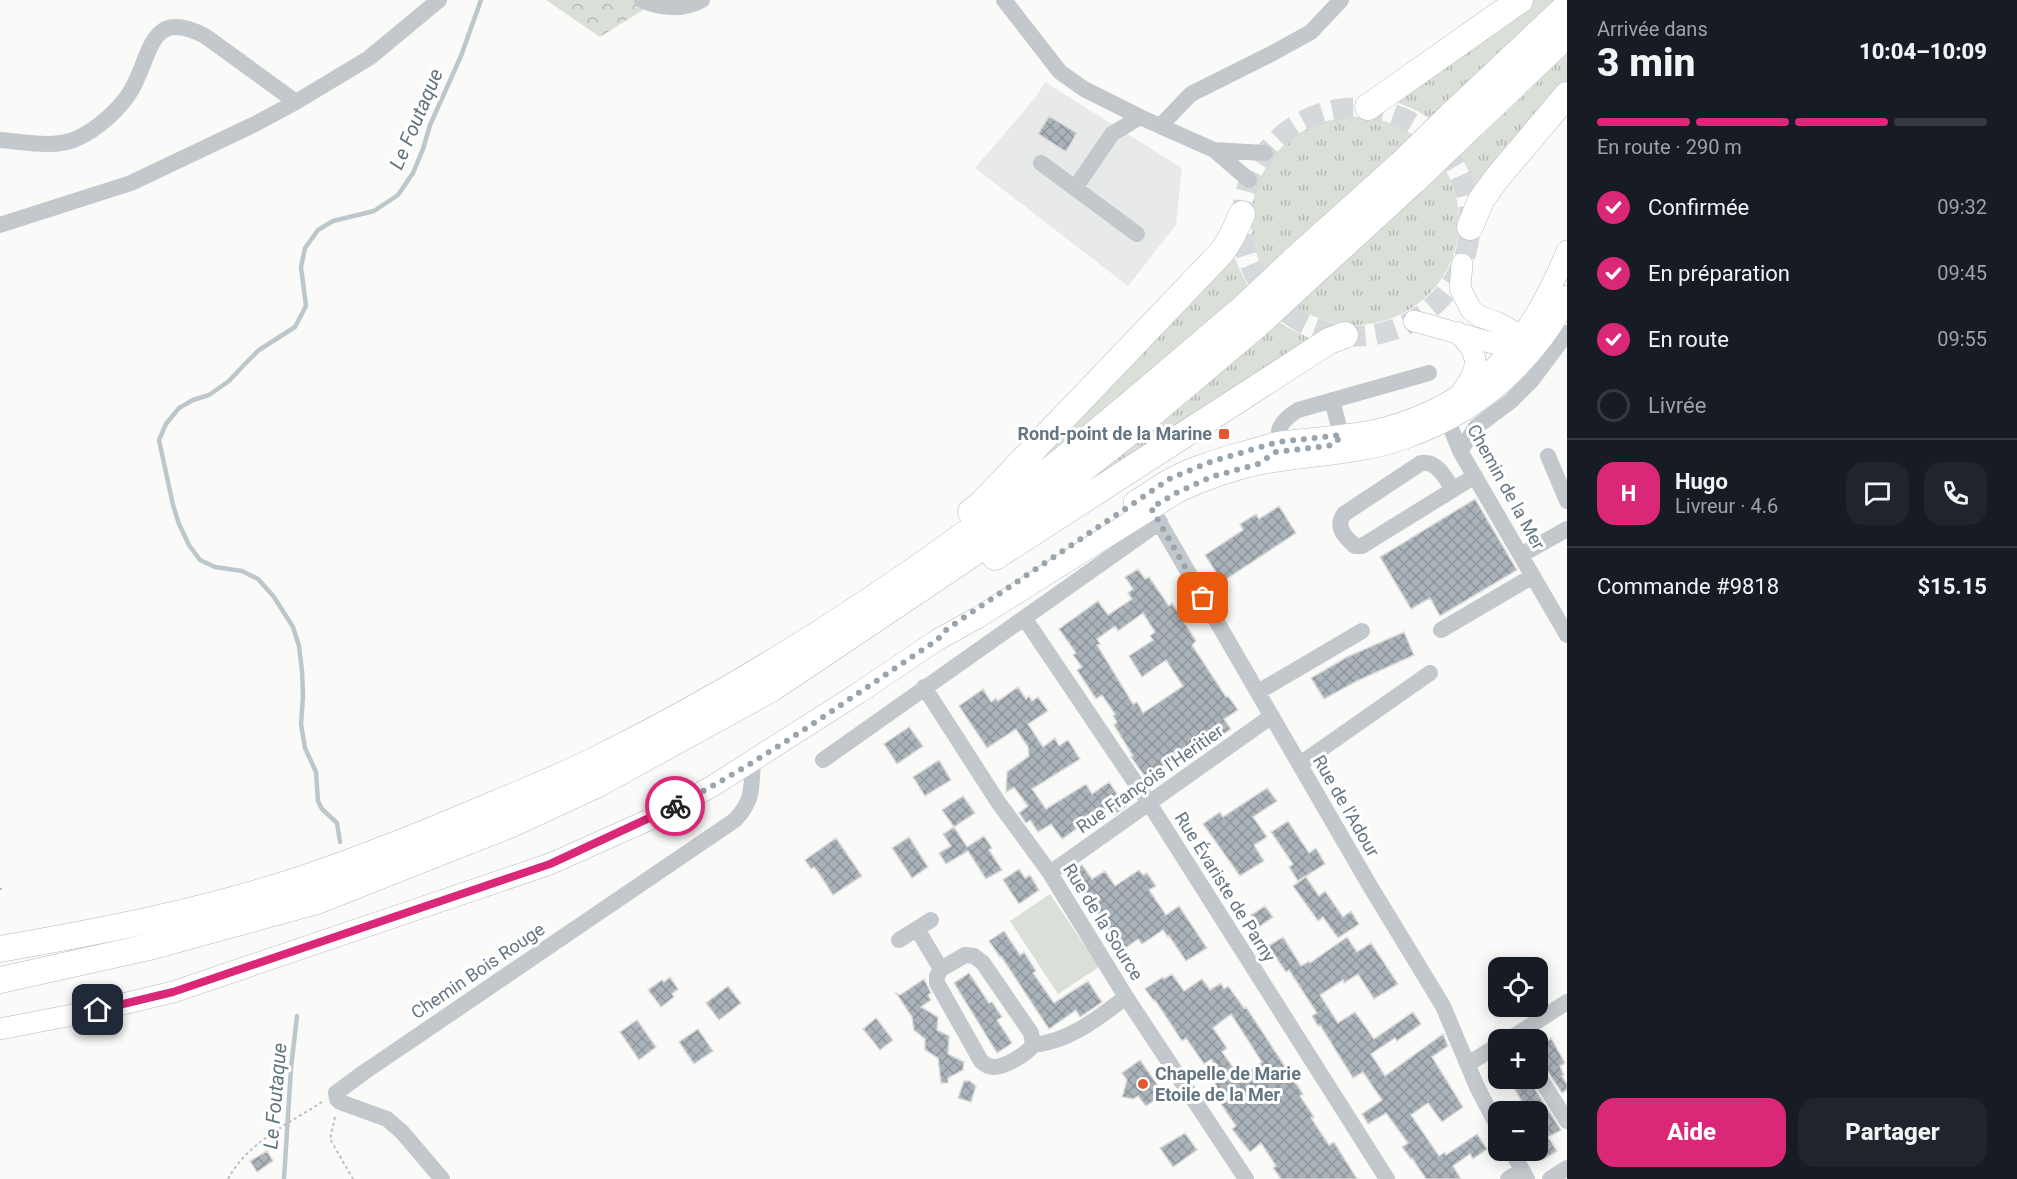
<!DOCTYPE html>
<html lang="fr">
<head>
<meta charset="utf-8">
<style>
  body { margin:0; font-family:Roboto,sans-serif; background:#20242c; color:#f1f3f6; height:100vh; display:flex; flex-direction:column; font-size:22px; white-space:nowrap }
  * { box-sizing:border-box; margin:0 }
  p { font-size:20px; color:#9ea1a6 }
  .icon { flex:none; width:33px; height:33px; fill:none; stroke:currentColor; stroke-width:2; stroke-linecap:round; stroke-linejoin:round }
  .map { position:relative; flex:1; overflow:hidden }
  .details { display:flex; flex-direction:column; background:#171b24; width:450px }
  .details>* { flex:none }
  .controls { position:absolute; left:1488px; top:957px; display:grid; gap:12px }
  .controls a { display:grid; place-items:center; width:60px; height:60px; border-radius:12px; background:#171b24; box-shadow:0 3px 15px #0003; font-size:30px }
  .pin { position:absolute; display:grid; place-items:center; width:51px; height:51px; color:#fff; margin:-26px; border-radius:12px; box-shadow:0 3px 9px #0006 }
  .courier { position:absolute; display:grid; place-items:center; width:60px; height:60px; margin:-30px; border:4px solid #db2777; border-radius:50%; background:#fff; color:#222; box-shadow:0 2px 8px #0007 }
  .headline em { font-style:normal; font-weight:800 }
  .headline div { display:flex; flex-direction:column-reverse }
  .headline { display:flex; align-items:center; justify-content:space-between; height:102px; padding:0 30px }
  h1 { font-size:39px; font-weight:800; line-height:45px }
  .bar { display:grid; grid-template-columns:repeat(4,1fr); gap:9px 6px; align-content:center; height:72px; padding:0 30px }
  .bar i { height:8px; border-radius:4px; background:#363941 }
  .bar .selected { background:#db2777 }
  .bar p { grid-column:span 4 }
  .line { display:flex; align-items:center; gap:15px; padding:0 30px; border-top:2px solid #363941 }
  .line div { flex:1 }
  .round { display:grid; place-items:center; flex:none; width:63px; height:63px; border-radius:18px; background:#20242c }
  ol { padding:0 30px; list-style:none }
  li { display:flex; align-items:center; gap:18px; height:66px }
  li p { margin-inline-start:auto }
  li .icon { padding:6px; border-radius:50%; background:#db2777; color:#fff; stroke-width:4 }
  li:last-child { color:#9ea1a6 }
  li i { width:33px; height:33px; border:3px solid #363941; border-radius:50% }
  .primary-button { display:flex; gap:12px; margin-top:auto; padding:12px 30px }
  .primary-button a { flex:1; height:69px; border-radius:18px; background:#db2777; color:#fff; font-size:24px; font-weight:800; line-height:69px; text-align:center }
  .primary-button a+a { background:#20242c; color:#f1f3f6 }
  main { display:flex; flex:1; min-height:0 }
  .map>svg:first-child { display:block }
  .built { fill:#e8e9e9 }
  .grass { fill:url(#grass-tufts) }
  .forest { fill:url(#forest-crowns) }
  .pitch { fill:#dadfd7 }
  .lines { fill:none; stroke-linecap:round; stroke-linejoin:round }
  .stream { stroke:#bbc7cb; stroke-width:4.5 }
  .building { fill:url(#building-cross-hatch); stroke:#dcdcda; stroke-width:1.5; fill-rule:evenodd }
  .major-tunnel { stroke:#d5d9db; stroke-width:21; stroke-dasharray:21 10; stroke-linecap:butt }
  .major-casing { stroke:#b5babe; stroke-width:22 }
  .highway-casing { stroke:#b4b9bd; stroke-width:27 }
  .path { stroke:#bbbfc2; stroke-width:2; stroke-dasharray:3 3; stroke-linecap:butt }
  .minor { stroke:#c3c8cc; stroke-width:16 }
  .major { stroke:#fff; stroke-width:21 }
  .highway { stroke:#fff; stroke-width:26 }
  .highway-bridge-casing { stroke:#b4b9bd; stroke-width:27; stroke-linecap:butt }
  .highway-bridge { stroke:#fff; stroke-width:26 }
  .done { stroke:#99a4ac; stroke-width:6; stroke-dasharray:0 10.8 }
  .route { stroke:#db2777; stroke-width:8 }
  .poi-dot { fill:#e4572e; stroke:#fff; stroke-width:2 }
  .labels { text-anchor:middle; stroke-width:6; stroke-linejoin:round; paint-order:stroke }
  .poi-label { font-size:18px; font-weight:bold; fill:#657683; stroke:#fff; text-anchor:end }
  .street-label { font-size:18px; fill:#657683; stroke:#fff }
  .water-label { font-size:20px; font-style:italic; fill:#60757c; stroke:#fff }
</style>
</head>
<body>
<main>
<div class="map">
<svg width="1567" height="1179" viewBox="0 0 1567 1179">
  <defs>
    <pattern id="grass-tufts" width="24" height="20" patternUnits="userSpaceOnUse" patternTransform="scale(1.5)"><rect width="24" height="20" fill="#dadfd7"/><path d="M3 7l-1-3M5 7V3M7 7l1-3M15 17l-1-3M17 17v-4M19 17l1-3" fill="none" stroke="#b4b9b4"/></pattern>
    <pattern id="forest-crowns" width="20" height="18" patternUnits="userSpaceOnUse" patternTransform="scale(1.5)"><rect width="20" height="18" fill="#dadfd7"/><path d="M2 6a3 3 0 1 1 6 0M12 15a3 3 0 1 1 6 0" fill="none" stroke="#b4b9b4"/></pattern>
    <pattern id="building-cross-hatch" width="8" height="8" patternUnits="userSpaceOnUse" patternTransform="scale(1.5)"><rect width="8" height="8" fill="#aab3b9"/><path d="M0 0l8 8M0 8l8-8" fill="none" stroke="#8e969c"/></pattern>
  </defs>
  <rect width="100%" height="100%" fill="#fafaf8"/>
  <path class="built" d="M1045,82L1182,168L1176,225L1128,286L975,168L1035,98Z"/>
  <path class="grass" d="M1533,0H1556L1449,101L1482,135L1567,54V84L1477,191C1465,161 1452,133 1424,115C1415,109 1403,105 1393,101Z
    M1251 221a104 104 0 1 1 208 0a104 104 0 1 1-208 0Z
    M1231,250C1243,277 1253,302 1277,321C1287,328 1300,333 1311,339L1064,502L1265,333L1120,400L1011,483Z"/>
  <path class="forest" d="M546,0H659L600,37Z"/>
  <path class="pitch" d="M1050,894L1099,967L1058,994L1010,921Z"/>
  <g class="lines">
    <path class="stream" d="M340,842L337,823L322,809L318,801L316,772L305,748L301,724L303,697L302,671L299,646L293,627L274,597L258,579L242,571L215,567L200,560L189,545L179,524L173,505L159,440L166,424L179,408L193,400L209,395L229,381L243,366L259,350L295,327L306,306L301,267L305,248L318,230L333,221L374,211L398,195L413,173L423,149L430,125L461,56L481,0
      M284,1179L291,1068L297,1016"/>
  </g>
  <path class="building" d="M1049,116L1077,133L1066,152L1038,134Z
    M1475,499L1517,570L1440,616L1430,598L1411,609L1380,557Z
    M1279,506L1296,533L1222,582L1205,555L1243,530L1240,524L1256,514L1259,519Z
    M1138,569L1145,579L1149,577L1169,606L1172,603L1196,641L1192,645L1226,697L1228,696L1238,710L1224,719L1231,729L1216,739L1214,735L1184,755L1183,752L1146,778L1131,757L1133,756L1114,725L1117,722L1113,716L1115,714L1102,695L1096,699L1077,670L1082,667L1073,655L1076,653L1059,629L1098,601L1108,615L1132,599L1128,593L1133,589L1125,577ZM1143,613L1155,632L1150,636L1153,640L1129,656L1142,677L1166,660L1183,686L1143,713L1137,702L1133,704L1097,645L1100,644L1097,639L1115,626L1118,631Z
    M1404,632L1414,655L1357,681L1324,699L1311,678L1347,657Z
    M1018,687L1026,699L1029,696L1032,701L1038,697L1048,711L1028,724L1043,747L1055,738L1059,746L1068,740L1080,759L1032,789L1046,809L1086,784L1092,794L1109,782L1126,807L1114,815L1108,807L1062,839L1051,824L1038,832L1030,820L1026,823L1019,813L1028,806L1014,787L1006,792L1007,772L1029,756L1028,747L1016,729L987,748L959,706L983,689L991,702L996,698L998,701Z
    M909,727L923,746L897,764L884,744Z
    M939,760L951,780L925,796L913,777Z
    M1267,788L1277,801L1253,817L1267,837L1254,845L1264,861L1240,876L1203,824L1220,812L1223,817Z
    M963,796L975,813L954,827L967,847L984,836L992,848L989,850L1002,870L986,879L968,851L946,864L939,853L951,846L943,834L954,827L942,810Z
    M1288,821L1309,853L1316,848L1325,864L1298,881L1289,867L1293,864L1271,832Z
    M909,837L928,867L912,878L892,848Z
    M836,838L862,876L833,895L820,875L814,867L811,869L805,860Z
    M1082,865L1092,879L1105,871L1115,886L1139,870L1143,875L1147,873L1156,886L1149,890L1166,915L1179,906L1207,948L1186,961L1169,936L1168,937L1163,930L1142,944L1138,939L1123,950L1069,874Z
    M1019,869L1025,878L1030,875L1039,890L1019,904L1003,880Z
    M1306,877L1319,896L1325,891L1343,917L1351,911L1359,924L1338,938L1323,917L1318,921L1293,886Z
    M1265,906L1273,917L1259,927L1251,915Z
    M1004,931L1020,955L1024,952L1036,971L1033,973L1054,1003L1088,981L1102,1002L1080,1017L1076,1010L1049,1029L1001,956L1000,957L989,941Z
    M1283,937L1301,966L1309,961L1310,963L1347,937L1357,952L1371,943L1398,984L1374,999L1358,974L1344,983L1343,980L1320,995L1338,1023L1355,1012L1374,1039L1413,1012L1421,1024L1397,1041L1395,1038L1371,1054L1385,1076L1443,1034L1448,1046L1432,1057L1463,1107L1442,1122L1428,1103L1411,1115L1439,1156L1445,1152L1446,1155L1477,1134L1487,1149L1473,1159L1470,1154L1453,1166L1461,1179H1426L1412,1158L1411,1159L1402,1147L1408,1143L1386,1113L1368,1124L1362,1114L1382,1100L1363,1072L1353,1078L1320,1025L1318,1026L1312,1016L1317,1013L1289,970L1286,972L1277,959L1274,961L1265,948Z
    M969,973L989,1003L992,1002L1002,1017L997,1020L1012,1043L997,1053L954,983Z
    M1172,974L1184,991L1202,979L1210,990L1221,983L1224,989L1228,986L1244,1008L1246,1007L1303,1094L1300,1096L1314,1117L1311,1118L1329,1145L1334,1142L1357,1179H1281L1273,1168L1276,1166L1261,1143L1250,1152L1232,1129L1236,1126L1221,1104L1226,1101L1214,1084L1224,1077L1211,1059L1204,1064L1186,1038L1182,1041L1155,1000L1154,1001L1145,989L1163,977L1164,979ZM1231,1014L1262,1062L1240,1077L1222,1052L1227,1048L1213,1028Z
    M670,977L678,989L672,994L674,997L661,1007L648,990L662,980L664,982Z
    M924,979L931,993L928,995L931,1000L921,1007L938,1017L937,1030L949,1036L948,1054L964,1062L963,1070L948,1078V1083H941L938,1058L925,1050V1039L914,1030L912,1017L896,993L900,995Z
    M728,986L741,1003L719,1020L706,1003Z
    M876,1018L893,1040L880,1050L863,1029Z
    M637,1020L656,1047L639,1060L620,1032Z
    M698,1029L713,1051L694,1064L679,1042Z
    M1551,1038L1565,1063L1560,1066L1564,1075L1562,1076L1567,1084V1090L1562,1093L1546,1069L1538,1065V1046Z
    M1140,1060L1164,1094L1146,1106L1138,1096L1133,1099L1122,1097L1127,1080L1122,1073Z
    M1508,1078H1528L1561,1130L1548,1137L1557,1151L1543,1160L1538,1151V1112H1528Z
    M964,1081H970L976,1086L971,1102L958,1098Z
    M1185,1133L1197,1150L1173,1167L1160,1148Z
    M267,1151L273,1161L257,1172L250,1161Z"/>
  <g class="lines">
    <path class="major-tunnel" d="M1242 222a114 114 0 1 1 228 0a114 114 0 1 1-228 0Z"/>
    <g class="major-casing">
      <path id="major" d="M1462,264L1460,288L1471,310L1479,316L1496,322L1533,342
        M1414,321L1507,347L1523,353
        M1457,332C1478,352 1482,365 1463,390
        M1134,502C1147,494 1159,485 1172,478C1198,464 1227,457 1254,449C1263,447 1272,443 1281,442C1315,437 1351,437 1385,428C1482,401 1530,342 1567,251
        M0,1029L98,1010L173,992L550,864L653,818L711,787L857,694L937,640L977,618L1178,492C1204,480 1231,470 1259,464C1307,455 1358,455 1403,439C1446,424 1483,403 1515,370C1536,348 1555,325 1567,296"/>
    </g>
    <g class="highway-casing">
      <path id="highway" d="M1368,107L1520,0
        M1451,115L1567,6
        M1466,131L1567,35
        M1470,227L1481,200L1497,178L1567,95
        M1293,261L1401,164
        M1308,278L1416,179
        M971,512L982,503L1222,252L1231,238L1242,214
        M995,557L1329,341L1345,335
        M0,949C103,931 206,911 305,878C370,856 434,830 497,803C530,789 563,776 595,760C731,693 861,611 983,521C1073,455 1157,381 1242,309
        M0,980L153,946L317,901L512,824L598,784L771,689L993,540L1135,428L1257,325"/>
    </g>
    <path class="path" d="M0,889H2
      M335,1117L330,1139L353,1179
      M228,1179C247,1143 288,1124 322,1102"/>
    <path class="minor" d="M642,0C661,9 684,10 702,0
      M1004,0L1060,72L1084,89L1140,117L1214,150L1249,180
      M1162,127L1165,121L1191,94L1271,54L1311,32L1341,0
      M0,140C24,142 56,149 78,138C98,129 121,108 132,89C152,53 150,7 205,36L296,102
      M1214,150L1265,153
      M1041,163L1137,234
      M1075,188L1112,134L1140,117
      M0,225L131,183L255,124L296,102L369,58L439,0
      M1332,400L1341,435
      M1448,421L1460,451L1567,635
      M1460,451L1476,427L1511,401L1532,380L1567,333
      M1276,453C1278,430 1278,422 1298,410L1429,373
      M1548,456L1567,501
      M1453,489C1445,478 1437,460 1421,463L1344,514C1335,527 1344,536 1355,546H1362L1475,476
      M1151,508L1370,886L1443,1006L1477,1087L1498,1127
      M1521,555L1567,529
      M1025,619L1149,803L1387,1179
      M1441,630L1533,576
      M924,687L998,802L1050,873L1126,997L1246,1179
      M1258,692L1362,631
      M823,760L1160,522
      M1300,764L1430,673
      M1050,873L1272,716
      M917,929L941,969
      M899,940L931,920
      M1508,1040L1567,1002
      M1033,1045C1027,1054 1005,1067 994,1067C988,1067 985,1065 981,1061L937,983V976L941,969L965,955L974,956L983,963L1031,1033L1033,1045C1070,1041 1097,1019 1126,997
      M1468,1064L1498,1045
      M1538,1075L1567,1121
      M1511,1150L1527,1179
      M442,1179L402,1132L387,1119L340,1102L337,1099L336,1093L363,1073L735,820C754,800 751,788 753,761
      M1508,1179L1522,1170
      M1550,1179L1567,1168"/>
    <use href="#major" class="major"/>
    <use href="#highway" class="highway"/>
    <g class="highway-bridge-casing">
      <path id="highway-bridge" d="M1401,164L1451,115
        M1416,179L1466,131
        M1242,309L1293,261
        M1257,325L1308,278"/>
    </g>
    <use href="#highway-bridge" class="highway-bridge"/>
  </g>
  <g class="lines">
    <path class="done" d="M675,806C767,759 851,697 937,640L947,629L1171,478L1213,461L1278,442L1341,435L1335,444L1328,446L1276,452L1258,464L1211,477L1178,492L1151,508L1203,598"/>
    <path class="route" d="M98,1010L173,992L550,864L675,806"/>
  </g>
  <g class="poi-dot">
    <rect x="1218" y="428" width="12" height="12" rx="3"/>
    <circle cx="1143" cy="1084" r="6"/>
  </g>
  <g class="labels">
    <g class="poi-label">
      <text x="1212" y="440">Rond-point de la Marine</text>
      <text x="1155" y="1080" text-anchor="start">Chapelle de Marie<tspan x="1155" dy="21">Etoile de la Mer</tspan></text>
    </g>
    <g class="street-label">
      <text transform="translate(1506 487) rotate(61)" y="6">Chemin de la Mer</text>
      <text transform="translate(1150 779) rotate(-35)" y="6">Rue François l'Heritier</text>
      <text transform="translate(1346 806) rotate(60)" y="6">Rue de l'Adour</text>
      <text transform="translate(1225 887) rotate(58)" y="6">Rue Évariste de Parny</text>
      <text transform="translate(1103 922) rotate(58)" y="6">Rue de la Source</text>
      <text transform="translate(478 971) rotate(-34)" y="6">Chemin Bois Rouge</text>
    </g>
    <g class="water-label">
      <text transform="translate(416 119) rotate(-67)" y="7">Le Foutaque</text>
      <text transform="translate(275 1096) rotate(-85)" y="7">Le Foutaque</text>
    </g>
  </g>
</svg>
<div class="controls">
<a><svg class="icon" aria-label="locate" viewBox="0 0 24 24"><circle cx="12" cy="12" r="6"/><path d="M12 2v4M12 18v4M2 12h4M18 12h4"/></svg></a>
<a>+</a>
<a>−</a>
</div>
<div class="pin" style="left:1203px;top:598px;background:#ea580c"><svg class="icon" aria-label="bag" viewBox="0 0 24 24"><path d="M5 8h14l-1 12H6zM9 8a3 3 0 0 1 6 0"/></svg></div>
<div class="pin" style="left:98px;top:1010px;background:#1f2937"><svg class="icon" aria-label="home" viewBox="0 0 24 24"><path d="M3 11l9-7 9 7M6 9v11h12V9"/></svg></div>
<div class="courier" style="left:675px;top:806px"><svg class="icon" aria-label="bike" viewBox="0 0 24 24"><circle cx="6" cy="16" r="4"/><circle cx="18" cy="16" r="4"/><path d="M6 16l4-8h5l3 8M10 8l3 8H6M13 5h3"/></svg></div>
</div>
<section class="details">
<div class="headline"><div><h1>3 min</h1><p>Arrivée dans</p></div><em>10:04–10:09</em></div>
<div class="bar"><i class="selected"></i><i class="selected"></i><i class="selected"></i><i></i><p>En route · 290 m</p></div>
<ol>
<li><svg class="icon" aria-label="check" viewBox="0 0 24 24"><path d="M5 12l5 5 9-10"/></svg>Confirmée<p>09:32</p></li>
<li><svg class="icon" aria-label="check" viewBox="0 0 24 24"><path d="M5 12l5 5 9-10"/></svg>En préparation<p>09:45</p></li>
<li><svg class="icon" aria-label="check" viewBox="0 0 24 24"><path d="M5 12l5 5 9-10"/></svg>En route<p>09:55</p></li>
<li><i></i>Livrée</li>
</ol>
<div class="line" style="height:108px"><b class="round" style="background:#db2777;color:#fff">H</b><div><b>Hugo</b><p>Livreur · 4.6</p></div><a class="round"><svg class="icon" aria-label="chat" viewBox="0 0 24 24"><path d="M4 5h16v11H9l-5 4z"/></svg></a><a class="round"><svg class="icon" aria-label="phone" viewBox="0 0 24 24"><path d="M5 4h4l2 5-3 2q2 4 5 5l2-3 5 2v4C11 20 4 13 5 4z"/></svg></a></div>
<div class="line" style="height:78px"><div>Commande #9818</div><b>$15.15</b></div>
<div class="primary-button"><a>Aide</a><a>Partager</a></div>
</section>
</main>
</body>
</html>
